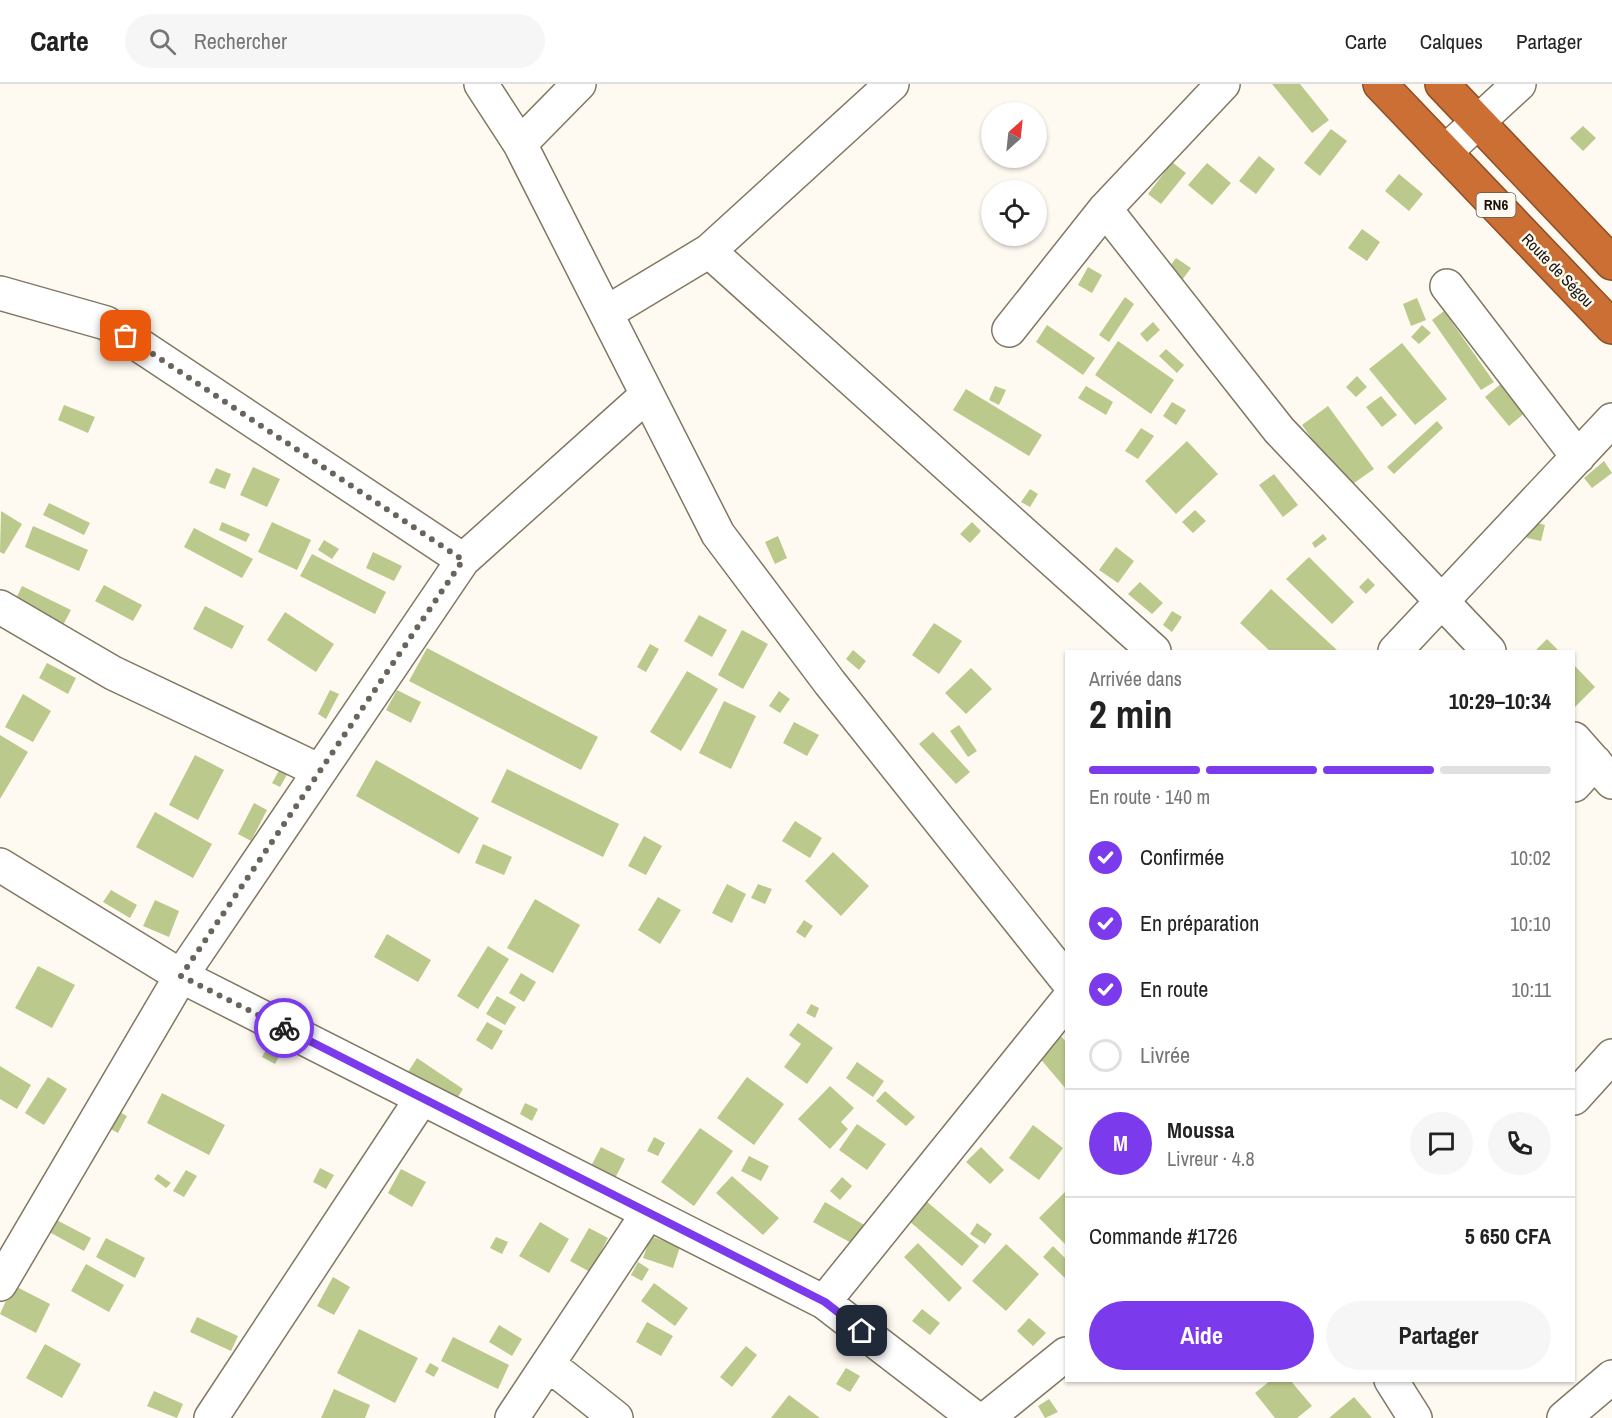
<!DOCTYPE html>
<html lang="fr">
<head>
<meta charset="utf-8">
<style>
  body { margin:0; font-family:"Archivo Narrow",sans-serif; background:#f6f6f6; color:#222; height:100vh; display:flex; flex-direction:column; font-size:22px; white-space:nowrap }
  * { box-sizing:border-box; margin:0 }
  p { font-size:20px; color:#767676 }
  .icon { flex:none; width:33px; height:33px; fill:none; stroke:currentColor; stroke-width:2; stroke-linecap:round; stroke-linejoin:round }
  .map { position:relative; flex:1; overflow:hidden }
  .side { position:absolute; left:1065px; top:566px; width:510px; height:732px; display:flex; flex-direction:column; background:#fff; border-radius:0px; box-shadow:0 2px 4px #0004 }
  .side>* { flex:none }
  .needle { width:39px; rotate:27deg }
  .fabs { position:absolute; left:981px; top:18px; display:grid; gap:12px }
  .fabs a { display:grid; place-items:center; width:66px; height:66px; border-radius:50%; background:#fff; box-shadow:0 2px 4px #0004; font-size:30px }
  .pin { position:absolute; display:grid; place-items:center; width:51px; height:51px; color:#fff; margin:-26px; border-radius:12px; box-shadow:0 3px 9px #0006 }
  .courier { position:absolute; display:grid; place-items:center; width:60px; height:60px; margin:-30px; border:4px solid #7c3aed; border-radius:50%; background:#fff; color:#222; box-shadow:0 2px 8px #0007 }
  .headline em { font-style:normal; font-weight:700 }
  .headline div { display:flex; flex-direction:column-reverse }
  .headline { display:flex; align-items:center; justify-content:space-between; height:102px; padding:0 24px }
  h1 { font-size:39px; font-weight:700; line-height:45px }
  .bar { display:grid; grid-template-columns:repeat(4,1fr); gap:9px 6px; align-content:center; height:72px; padding:0 24px }
  .bar i { height:8px; border-radius:4px; background:#e0e0e0 }
  .bar .selected { background:#7c3aed }
  .bar p { grid-column:span 4 }
  .line { display:flex; align-items:center; gap:15px; padding:0 24px; border-top:2px solid #e0e0e0 }
  .line div { flex:1 }
  .round { display:grid; place-items:center; flex:none; width:63px; height:63px; border-radius:32px; background:#f6f6f6 }
  ol { padding:0 24px; list-style:none }
  li { display:flex; align-items:center; gap:18px; height:66px }
  li p { margin-inline-start:auto }
  li .icon { padding:6px; border-radius:50%; background:#7c3aed; color:#fff; stroke-width:4 }
  li:last-child { color:#767676 }
  li i { width:33px; height:33px; border:3px solid #e0e0e0; border-radius:50% }
  .cta { display:flex; gap:12px; margin-top:auto; padding:12px 24px }
  .cta a { flex:1; height:69px; border-radius:36px; background:#7c3aed; color:#fff; font-size:24px; font-weight:700; line-height:69px; text-align:center }
  .cta a+a { background:#f6f6f6; color:#222 }
  header { display:flex; align-items:center; gap:36px; box-sizing:border-box; height:84px; padding:0 30px; background:#fff; border-bottom:2px solid #e0e0e0 }
  header strong { font-size:28px }
  nav { display:flex; gap:33px; margin-inline-start:auto; font-size:21px }
  .search { width:420px; height:54px; background:#f6f6f6; display:flex; align-items:center; gap:15px; box-sizing:border-box; padding:0 21px; border-radius:33px; color:#767676; font-size:22px }
  .map>svg:first-child { display:block }
  .building { fill:#bcc98c }
  .lines { fill:none; stroke-linecap:round; stroke-linejoin:round }
  .street-casing { stroke:#817762; stroke-width:36 }
  .highway-casing { stroke:#8d4f27; stroke-width:36 }
  .street { stroke:#fff; stroke-width:33 }
  .highway { stroke:#cc6f35; stroke-width:33 }
  .done { stroke:#69645c; stroke-width:6; stroke-dasharray:0 10.8 }
  .route { stroke:#7c3aed; stroke-width:8 }
  .labels { text-anchor:middle; stroke-width:5; stroke-linejoin:round; paint-order:stroke }
  .shield { fill:#fffaf1; stroke:#5d5951; stroke-width:1.5 }
  .shield-label { font-size:15px; font-weight:bold; fill:#18140c }
  .street-label { font-size:16px; fill:#18140c; stroke:#fffaf1 }
</style>
</head>
<body>
<header>
<strong>Carte</strong>
<div class="search"><svg class="icon" aria-label="search" viewBox="0 0 24 24"><circle cx="10" cy="10" r="6"/><path d="M15 15l6 6"/></svg>Rechercher</div>
<nav><a>Carte</a><a>Calques</a><a>Partager</a></nav>
</header>
<div class="map">
<svg width="1612" height="1334" viewBox="0 0 1612 1334">
  <rect width="100%" height="100%" fill="#fffaf1"/>
  <path class="building" d="M1272,0H1300L1329,36L1312,49Z
    M1583,42L1596,54L1583,67L1570,54Z
    M1331,45L1347,57L1320,92L1304,79Z
    M1259,72L1275,85L1256,110L1239,97Z
    M1172,78L1186,89L1161,120L1148,110Z
    M1207,79L1231,99L1212,121L1188,101Z
    M1399,90L1423,110L1409,127L1385,107Z
    M1362,145L1380,158L1367,177L1348,164Z
    M1176,174L1191,184L1179,200L1164,190Z
    M1088,183L1102,191L1092,209L1078,201Z
    M1125,213L1134,220L1109,258L1099,251Z
    M1417,214L1426,236L1411,242L1403,220Z
    M1444,227L1494,298L1481,306L1432,236Z
    M1153,238L1160,246L1147,258L1140,250Z
    M1047,241L1095,274L1083,291L1036,258Z
    M1422,241L1431,249L1419,260L1411,253Z
    M1118,257L1174,296L1151,330L1095,291Z
    M1402,259L1447,315L1415,341L1369,285Z
    M1166,265L1184,281L1177,289L1159,272Z
    M1514,289L1538,318L1509,342L1485,313Z
    M1357,292L1367,303L1356,313L1346,303Z
    M995,302L1006,306L999,321L989,316Z
    M1086,302L1113,318L1106,331L1078,314Z
    M966,305L1042,351L1029,372L953,326Z
    M1381,312L1397,331L1382,343L1366,323Z
    M1172,318L1186,326L1176,341L1163,332Z
    M64,321L95,333L88,349L58,336Z
    M1328,322L1374,385L1347,404L1302,341Z
    M1437,337L1443,344L1394,390L1387,383Z
    M1141,344L1154,352L1138,375L1125,367Z
    M1187,357L1218,390L1176,430L1145,397Z
    M1604,377L1612,389L1592,404L1584,394Z
    M253,383L280,395L267,423L240,411Z
    M216,384L231,390L225,405L209,399Z
    M1274,390L1298,421L1283,433L1259,401Z
    M1030,405L1038,410L1030,423L1021,418Z
    M49,419L90,439L84,451L43,431Z
    M1195,426L1206,437L1193,449L1182,438Z
    M1,427L22,440L4,470L0,468Z
    M1530,437L1545,441L1541,457L1527,454Z
    M222,438L250,450L246,458L219,446Z
    M272,438L311,456L297,486L258,468Z
    M972,438L981,447L970,459L960,450Z
    M33,442L88,466L79,487L25,463Z
    M194,444L253,475L242,494L184,463Z
    M1323,450L1327,455L1315,464L1312,459Z
    M778,452L787,474L775,480L765,458Z
    M324,456L339,465L332,475L318,466Z
    M1116,463L1134,477L1118,499L1099,486Z
    M373,468L402,482L394,497L366,484Z
    M312,470L386,508L375,530L300,492Z
    M1309,473L1354,518L1332,540L1286,495Z
    M1368,494L1375,501L1366,510L1359,503Z
    M1140,498L1163,519L1152,530L1128,510Z
    M104,501L142,521L133,537L95,517Z
    M22,502L71,526L62,543L14,519Z
    M1271,505L1338,567H1270L1240,539Z
    M205,522L244,542L232,565L193,545Z
    M1172,527L1182,533L1172,548L1163,541Z
    M285,528L334,560L316,588L267,556Z
    M699,531L727,546L712,573L684,557Z
    M934,539L962,557L939,590L912,571Z
    M742,546L768,560L743,605L718,591Z
    M1547,555L1559,567H1535Z
    M650,560L659,565L646,588L637,583Z
    M427,564L598,653L581,686L409,597Z
    M853,566L866,577L859,586L846,575Z
    M47,579L76,594L68,610L39,594Z
    M1574,581L1595,603L1574,624Z
    M971,584L992,605L966,630L945,609Z
    M687,587L718,605L681,667L650,648Z
    M330,606L339,610L326,635L318,630Z
    M397,606L421,618L411,639L386,626Z
    M779,607L790,615L780,629L769,622Z
    M23,610L51,627L33,658L5,643Z
    M724,617L756,632L731,685L699,669Z
    M794,638L819,651L807,672L783,659Z
    M959,641L977,667L968,673L950,647Z
    M933,648L970,688L956,700L919,660Z
    M0,651L28,668L0,715Z
    M195,671L224,686L198,736L169,721Z
    M376,676L479,734L459,770L356,712Z
    M281,683L289,687L280,703L272,699Z
    M507,685L619,740L603,773L491,718Z
    M254,719L267,726L251,757L238,750Z
    M155,728L212,760L193,794L136,763Z
    M795,737L822,754L810,774L782,757Z
    M644,752L662,762L646,791L628,782Z
    M483,760L512,773L504,791L475,779Z
    M833,768L869,802L841,832L805,797Z
    M727,800L746,810L732,839L712,829Z
    M758,800L772,805L765,820L751,814Z
    M111,806L137,821L130,834L103,818Z
    M658,813L681,826L660,860L638,846Z
    M535,815L580,841L553,889L507,864Z
    M155,816L179,827L169,853L143,842Z
    M804,836L813,842L805,854L796,848Z
    M387,850L431,876L418,898L374,873Z
    M488,862L509,875L478,925L457,912Z
    M38,882L75,901L52,944L15,924Z
    M521,889L536,898L524,918L509,909Z
    M497,912L516,923L505,941L486,930Z
    M811,920L819,924L815,934L806,929Z
    M487,938L503,947L492,966L476,956Z
    M798,939L833,964L807,1000L784,983L801,960L789,951Z
    M1060,951L1066,958V1005L1038,972Z
    M269,960L282,967L275,980L262,973Z
    M417,974L463,1005L454,1019L408,988Z
    M857,978L884,997L873,1013L846,994Z
    M0,982L31,1001L17,1025L0,1015Z
    M48,993L67,1005L44,1041L25,1029Z
    M747,993L784,1020L754,1061L717,1034Z
    M830,1002L854,1024L841,1038L848,1045L830,1065L798,1035Z
    M885,1007L915,1033L906,1042L876,1017Z
    M162,1009L225,1041L209,1071L147,1039Z
    M525,1019L538,1025L532,1037L520,1030Z
    M114,1025L127,1032L118,1049L105,1042Z
    M857,1040L886,1060L867,1086L839,1066Z
    M1033,1041L1063,1064L1039,1096L1009,1074Z
    M700,1044L733,1067L694,1122L661,1098Z
    M654,1053L665,1059L658,1072L647,1067Z
    M601,1063L625,1075L613,1098L589,1086Z
    M981,1063L1004,1086L990,1100L966,1078Z
    M749,1072L769,1082L761,1097L741,1087Z
    M320,1084L334,1091L326,1105L313,1098Z
    M401,1085L426,1098L412,1123L388,1109Z
    M186,1086L197,1092L184,1113L173,1107Z
    M158,1090L171,1099L166,1104L154,1095Z
    M732,1092L779,1134L763,1151L716,1109Z
    M842,1093L852,1102L840,1116L830,1107Z
    M1066,1107V1159L1065,1160L1039,1134Z
    M919,1111L979,1162L962,1182L902,1131Z
    M825,1118L866,1142L855,1161L813,1138Z
    M49,1132L91,1154L84,1167L42,1144Z
    M540,1138L569,1155L549,1189L519,1172Z
    M977,1139L992,1150L985,1160L970,1150Z
    M589,1144L608,1154L590,1188L570,1177Z
    M651,1152L680,1163L673,1184L643,1174Z
    M496,1153L508,1158L502,1170L490,1164Z
    M106,1154L145,1174L135,1194L96,1173Z
    M918,1159L962,1204L949,1218L904,1173Z
    M1006,1160L1039,1190L1006,1227L972,1197Z
    M1053,1162L1066,1175V1195L1043,1173Z
    M638,1178L649,1185L642,1197L631,1191Z
    M86,1180L124,1201L109,1228L71,1207Z
    M333,1193L350,1203L334,1231L317,1222Z
    M654,1199L688,1224L675,1242L641,1217Z
    M13,1201L50,1220L36,1249L0,1230Z
    M922,1225L940,1239L930,1251L912,1237Z
    M197,1233L238,1252L231,1267L190,1248Z
    M1029,1234L1046,1249L1033,1262L1017,1247Z
    M647,1238L673,1252L661,1272L636,1258Z
    M499,1241L522,1255L512,1272L489,1258Z
    M359,1245L418,1274L395,1319L337,1289Z
    M453,1253L509,1281L498,1305L441,1277Z
    M45,1260L81,1280L62,1314L26,1294Z
    M746,1262L757,1271L732,1303L720,1293Z
    M430,1279L439,1284L434,1293L425,1288Z
    M846,1284L860,1292L850,1308L836,1300Z
    M1271,1296H1290L1312,1322L1297,1334H1275L1255,1309Z
    M334,1305L370,1321L365,1334H321Z
    M154,1307L183,1320L177,1334L147,1322Z
    M789,1311L820,1334H771Z
    M1354,1313L1372,1334H1329Z
    M1049,1315L1058,1328L1045,1334L1038,1322Z"/>
  <g class="lines">
    <g class="street-casing">
      <path id="street" d="M481,0L520,60L718,450L830,599L1066,895
        M520,60L579,0
        M1445,68L1519,0
        M1105,125L1279,346L1489,567
        M709,167L1154,567
        M1447,202L1578,373
        M0,209L106,239L463,476L181,892L0,1200
        M606,229L709,167L892,0
        M1009,246L1105,125L1223,0
        M463,476L647,311
        M0,523L113,589L320,687
        M1395,567L1612,336
        M1574,655L1612,698
        M1574,701L1595,678
        M0,781L181,892L824,1218L975,1334
        M1574,1014L1612,972
        M824,1218L1066,918
        M548,1280L616,1334
        M1391,1296L1415,1334
        M211,1334L422,1014
        M512,1334L648,1129
        M987,1334L1066,1270
        M1564,1334L1612,1293"/>
    </g>
    <g class="highway-casing">
      <path id="highway" d="M1380,0L1612,243
        M1442,0L1612,179"/>
    </g>
    <use href="#street" class="street"/>
    <use href="#highway" class="highway"/>
  </g>
  <g class="lines">
    <path class="done" d="M126,252L463,476L181,892L284,944"/>
    <path class="route" d="M284,944L825,1218L862,1247"/>
  </g>
  <g class="labels">
    <rect class="shield" x="1476.5" y="109" width="39" height="24" rx="4.5"/>
    <g class="shield-label">
      <text x="1496" y="126">RN6</text>
    </g>
    <g class="street-label">
      <text transform="translate(1558 186) rotate(46)" y="6">Route de Ségou</text>
    </g>
  </g>
</svg>
<div class="fabs">
<a><svg class="needle" viewBox="-14 -14 28 28"><path d="M0-13l5 13h-10z" fill="#e53935"/><path d="M0 13l5-13h-10z" fill="#767676"/></svg></a>
<a><svg class="icon" aria-label="locate" viewBox="0 0 24 24"><circle cx="12" cy="12" r="6"/><path d="M12 2v4M12 18v4M2 12h4M18 12h4"/></svg></a>
</div>
<div class="pin" style="left:126px;top:252px;background:#ea580c"><svg class="icon" aria-label="bag" viewBox="0 0 24 24"><path d="M5 8h14l-1 12H6zM9 8a3 3 0 0 1 6 0"/></svg></div>
<div class="pin" style="left:862px;top:1247px;background:#1f2937"><svg class="icon" aria-label="home" viewBox="0 0 24 24"><path d="M3 11l9-7 9 7M6 9v11h12V9"/></svg></div>
<div class="courier" style="left:284px;top:944px"><svg class="icon" aria-label="bike" viewBox="0 0 24 24"><circle cx="6" cy="16" r="4"/><circle cx="18" cy="16" r="4"/><path d="M6 16l4-8h5l3 8M10 8l3 8H6M13 5h3"/></svg></div>
<section class="side">
<div class="headline"><div><h1>2 min</h1><p>Arrivée dans</p></div><em>10:29–10:34</em></div>
<div class="bar"><i class="selected"></i><i class="selected"></i><i class="selected"></i><i></i><p>En route · 140 m</p></div>
<ol>
<li><svg class="icon" aria-label="check" viewBox="0 0 24 24"><path d="M5 12l5 5 9-10"/></svg>Confirmée<p>10:02</p></li>
<li><svg class="icon" aria-label="check" viewBox="0 0 24 24"><path d="M5 12l5 5 9-10"/></svg>En préparation<p>10:10</p></li>
<li><svg class="icon" aria-label="check" viewBox="0 0 24 24"><path d="M5 12l5 5 9-10"/></svg>En route<p>10:11</p></li>
<li><i></i>Livrée</li>
</ol>
<div class="line" style="height:108px"><b class="round" style="background:#7c3aed;color:#fff">M</b><div><b>Moussa</b><p>Livreur · 4.8</p></div><a class="round"><svg class="icon" aria-label="chat" viewBox="0 0 24 24"><path d="M4 5h16v11H9l-5 4z"/></svg></a><a class="round"><svg class="icon" aria-label="phone" viewBox="0 0 24 24"><path d="M5 4h4l2 5-3 2q2 4 5 5l2-3 5 2v4C11 20 4 13 5 4z"/></svg></a></div>
<div class="line" style="height:78px"><div>Commande #1726</div><b>5 650 CFA</b></div>
<div class="cta"><a>Aide</a><a>Partager</a></div>
</section>
</div>
</body>
</html>
